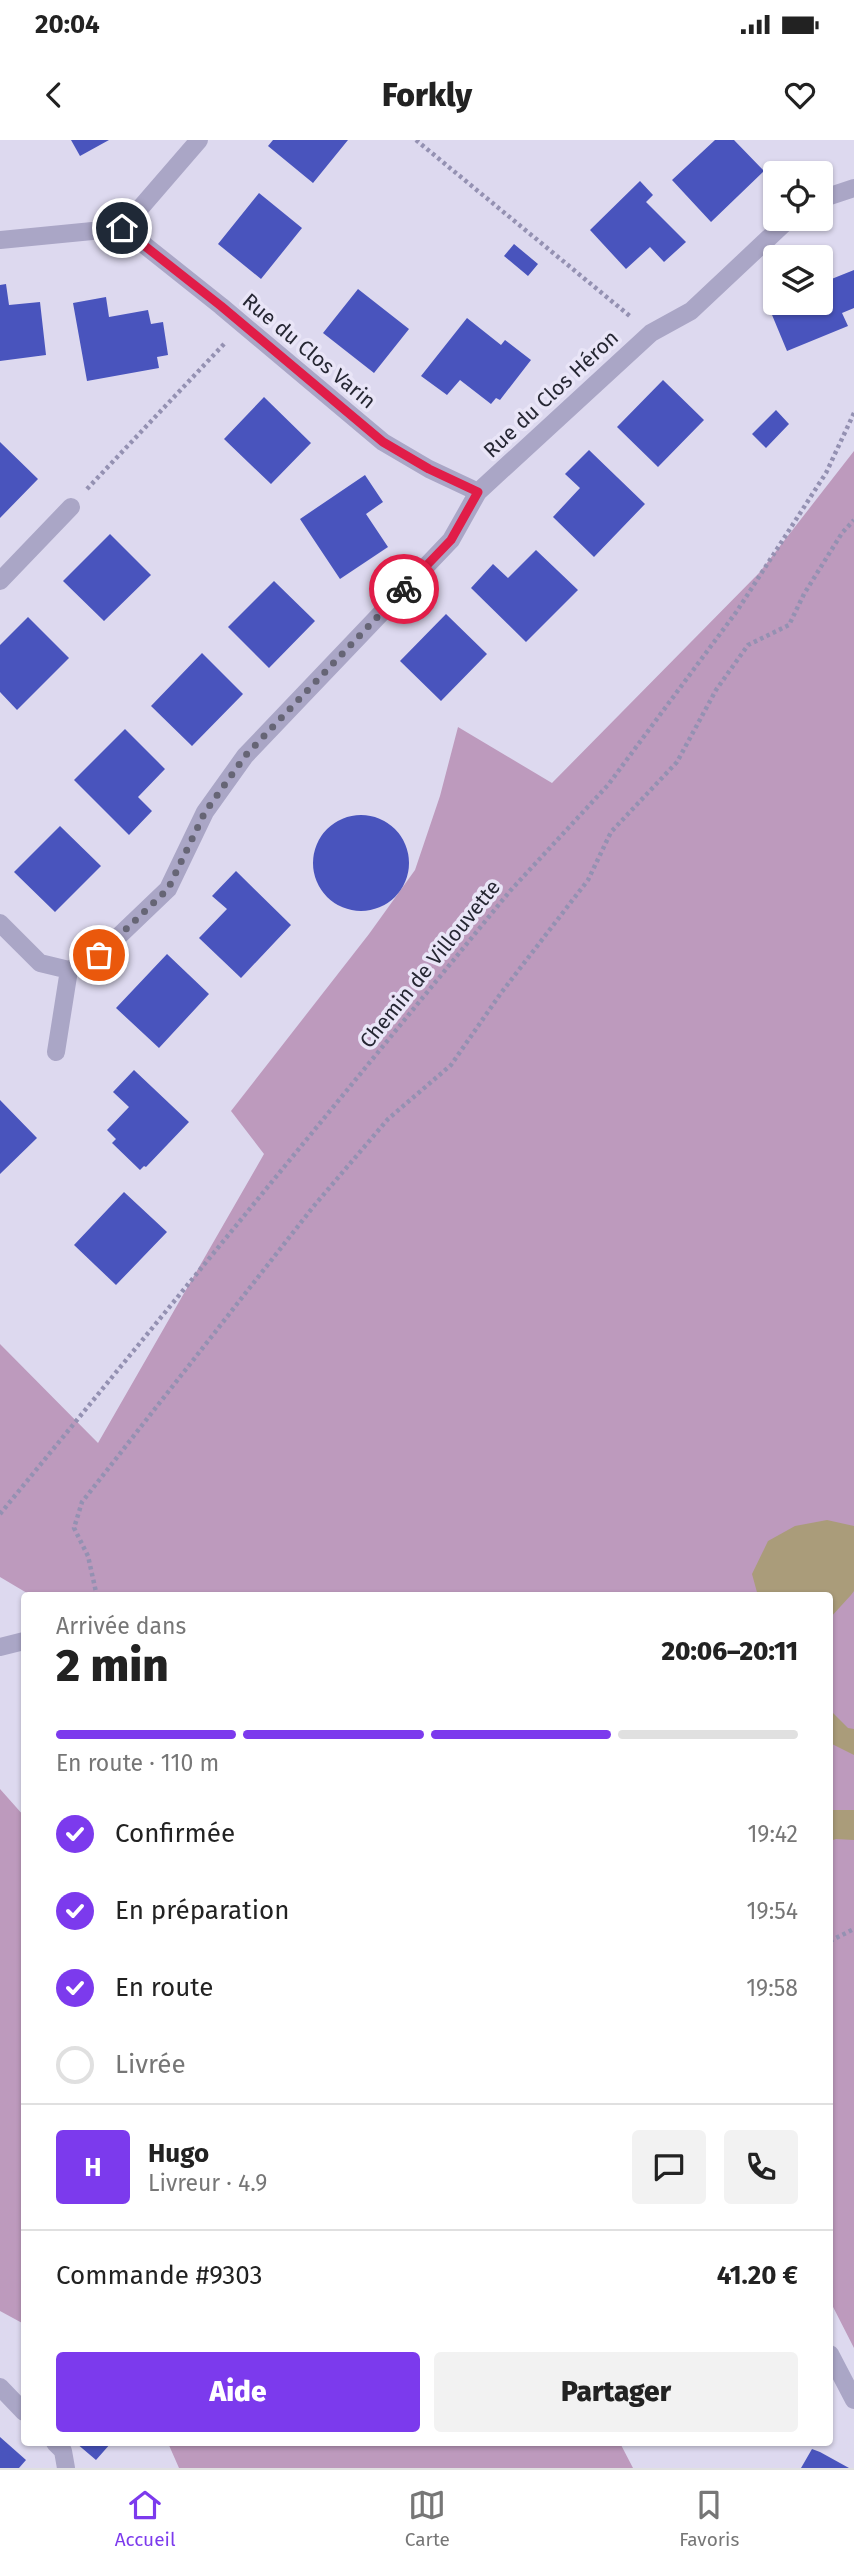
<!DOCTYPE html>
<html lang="fr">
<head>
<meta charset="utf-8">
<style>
  body { margin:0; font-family:"Fira Sans",sans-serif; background:#f2f2f2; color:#222; height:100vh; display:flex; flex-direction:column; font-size:26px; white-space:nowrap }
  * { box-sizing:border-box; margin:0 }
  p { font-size:23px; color:#767676 }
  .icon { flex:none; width:38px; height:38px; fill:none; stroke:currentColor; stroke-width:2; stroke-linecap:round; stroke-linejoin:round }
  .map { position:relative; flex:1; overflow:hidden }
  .sheet { position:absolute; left:21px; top:1452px; width:812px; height:854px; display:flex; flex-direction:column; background:#fff; border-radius:7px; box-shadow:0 2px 5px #0004 }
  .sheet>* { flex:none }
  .fabs { position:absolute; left:763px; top:21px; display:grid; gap:14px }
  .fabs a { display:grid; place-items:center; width:70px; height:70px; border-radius:7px; background:#fff; box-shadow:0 2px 5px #0004; font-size:35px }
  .pin { position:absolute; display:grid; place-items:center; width:60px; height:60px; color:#fff; margin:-30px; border:4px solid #fff; border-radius:50%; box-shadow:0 2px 7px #0007 }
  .courier { position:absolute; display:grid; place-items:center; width:70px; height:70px; margin:-35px; border:5px solid #e11d48; border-radius:50%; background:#fff; color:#222; box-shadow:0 2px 9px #0007 }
  .head em { font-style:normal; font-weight:800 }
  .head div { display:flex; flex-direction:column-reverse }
  .head { display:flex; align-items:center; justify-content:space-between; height:119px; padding:0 35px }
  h1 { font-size:46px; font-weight:800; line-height:52px }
  .bar { display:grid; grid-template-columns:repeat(4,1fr); gap:10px 7px; align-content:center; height:84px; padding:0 35px }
  .bar i { height:9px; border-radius:5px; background:#e0e0e0 }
  .bar .on { background:#7c3aed }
  .bar p { grid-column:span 4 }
  .line { display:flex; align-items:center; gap:18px; padding:0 35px; border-top:2px solid #e0e0e0 }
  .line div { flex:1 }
  .round { display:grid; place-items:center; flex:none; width:74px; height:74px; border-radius:7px; background:#f2f2f2 }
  ol { padding:0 35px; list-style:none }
  li { display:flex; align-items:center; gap:21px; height:77px }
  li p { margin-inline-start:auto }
  li .icon { padding:7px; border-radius:50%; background:#7c3aed; color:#fff; stroke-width:4 }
  li:last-child { color:#767676 }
  li i { width:38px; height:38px; border:4px solid #e0e0e0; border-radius:50% }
  .primary-button { display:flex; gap:14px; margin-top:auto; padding:14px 35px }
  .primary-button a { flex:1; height:80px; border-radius:7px; background:#7c3aed; color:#fff; font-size:28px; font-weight:800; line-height:80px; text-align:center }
  .primary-button a+a { background:#f2f2f2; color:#222 }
  .status { display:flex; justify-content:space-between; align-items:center; height:49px; padding:0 35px; background:#fff; direction:ltr }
  .status svg { height:19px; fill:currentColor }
  header { display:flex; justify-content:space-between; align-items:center; height:91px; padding:0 35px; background:#fff; font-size:32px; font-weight:800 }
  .menu { display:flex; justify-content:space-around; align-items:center; height:98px; border-top:2px solid #e0e0e0; background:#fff; font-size:19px; color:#767676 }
  .menu a { display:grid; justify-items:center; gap:4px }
  .menu .on { color:#7c3aed }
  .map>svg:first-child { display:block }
  .green { fill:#bd9abd }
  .water { fill:#aa9c7a }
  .building { fill:#4954bd }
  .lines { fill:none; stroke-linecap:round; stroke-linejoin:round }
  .path { stroke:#9491b2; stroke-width:4.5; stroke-dasharray:3.5 3.5; stroke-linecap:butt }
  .lane { stroke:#aaa6c6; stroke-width:18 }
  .street { stroke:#aaa6c6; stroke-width:18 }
  .done { stroke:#666575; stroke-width:7; stroke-dasharray:0 12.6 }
  .route { stroke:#e11d48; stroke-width:9 }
  .labels { text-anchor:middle; stroke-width:7; stroke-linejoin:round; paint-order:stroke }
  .street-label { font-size:21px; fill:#262733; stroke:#e9e5f7 }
</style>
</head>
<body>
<div class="status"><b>20:04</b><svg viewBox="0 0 49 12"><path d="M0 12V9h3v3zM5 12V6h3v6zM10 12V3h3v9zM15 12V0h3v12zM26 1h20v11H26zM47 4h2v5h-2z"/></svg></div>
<header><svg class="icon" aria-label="back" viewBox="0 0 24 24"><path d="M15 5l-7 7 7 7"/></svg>Forkly<svg class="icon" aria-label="heart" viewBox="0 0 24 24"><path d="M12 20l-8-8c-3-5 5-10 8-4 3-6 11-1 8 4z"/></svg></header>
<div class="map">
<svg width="854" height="2328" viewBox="0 0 854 2328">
  <rect width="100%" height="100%" fill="#ddd9ef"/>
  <path class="green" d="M854,311V2208L830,2161V1456H32L0,1437V1204L98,1303L264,1014L231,971L369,794L415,730L440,656L458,587L552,643L759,433Z
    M0,1649L24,1676V2184L0,2171Z
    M168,2303H620L633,2328H179Z"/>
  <path class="water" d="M827,1380L854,1386V1451L851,1455L830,1478V1456H758L752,1434L768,1401L795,1386Z
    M830,1570L848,1588L854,1589V1615L830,1603Z
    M830,1670H854V1700L836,1699L830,1701Z"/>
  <path class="building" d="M71,0H109L80,16Z
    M273,0H348L313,43L268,6Z
    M715,0H734L764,31L711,82L672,40Z
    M640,41L653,55L646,62L686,102L664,122L650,107L626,129L590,90Z
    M259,53L302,88L261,139L218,104Z
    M514,104L538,124L528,136L504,116Z
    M854,130V168L842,173L848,186L787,211L765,158L775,154V163H821V135L826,133L829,140Z
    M6,144L9,165L40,162L46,215L0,221V145Z
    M358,149L409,189L374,233L323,193Z
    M106,157L109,177L148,170L151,184L163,182L168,215L157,217L159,228L87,241L73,163Z
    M467,178L501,205L505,200L531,220L500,260L496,258L491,264L460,240L447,255L421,236Z
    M663,240L704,280L658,327L617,287Z
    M264,257L311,303L271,344L224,299Z
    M776,270L789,284L766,308L752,294Z
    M0,302L38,339L0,378Z
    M589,310L645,364L594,417L553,377L580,348L565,334Z
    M365,335L383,362L366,374L388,407L340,439L300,379Z
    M110,394L151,435L104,481L63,441Z
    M536,410L578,450L526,502L471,448L493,424L508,438Z
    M274,441L315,481L269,528L228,487Z
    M446,474L487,514L441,561L400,521Z
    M28,477L69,518L17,570L0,552V505Z
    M202,513L243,554L192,606L151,566Z
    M125,589L165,629L138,657L152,671L129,695L74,640Z
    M313 723a48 48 0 1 1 96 0a48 48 0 1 1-96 0Z
    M60,686L101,726L55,772L14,732Z
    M236,731L291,785L241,838L199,798L227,769L212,756Z
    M167,814L209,854L159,908L116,868Z
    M134,930L189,982L146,1027L144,1026L140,1030L112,1003L116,999L107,990L129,967L113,952Z
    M0,960L37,998L0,1034Z
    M124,1052L167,1092L116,1145L74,1105Z
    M0,2297L26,2320L19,2328H0Z
    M76,2303H111L96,2320Z
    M812,2309L820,2312L849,2328H801Z"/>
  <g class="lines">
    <path class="path" d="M416,0L631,177
      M87,349L225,203
      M0,1374L510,751L608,645L737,471L826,333L854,273
      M93,1456L96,1452L88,1416L74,1388L82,1362L313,1067L388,979L451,925L501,853L588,740L611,692L677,622L716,550L748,505L789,485L804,454L842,393L854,380
      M830,1801L854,1789"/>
    <path class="lane" d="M0,1507L24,1501
      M0,2247L24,2272
      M55,2303L63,2311L66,2328"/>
    <path class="street" d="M821,59L854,48
      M123,88L221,166L383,302L429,329L478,352
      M0,100L123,88L199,0
      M0,441L71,367
      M0,783L40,823L69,830
      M69,830L99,815L168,749L205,672L245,616L451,400L478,352L651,193L691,171L789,79
      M56,912L69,830
      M830,2214L854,2260"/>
  </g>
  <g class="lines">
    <path class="done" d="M99,815L168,749L205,672L246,615L404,449"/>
    <path class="route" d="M122,88L221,166L383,302L429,329L478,352L451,400L404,449"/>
  </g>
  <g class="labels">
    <g class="street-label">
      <text transform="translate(309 211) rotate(40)" y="7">Rue du Clos Varin</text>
      <text transform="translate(551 254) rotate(-43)" y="7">Rue du Clos Héron</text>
      <text transform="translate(430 824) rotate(-51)" y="7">Chemin de Villouvette</text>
    </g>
  </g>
</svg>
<div class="fabs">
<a><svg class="icon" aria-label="locate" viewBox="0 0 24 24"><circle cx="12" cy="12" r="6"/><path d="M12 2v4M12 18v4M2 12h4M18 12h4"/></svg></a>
<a><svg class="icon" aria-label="layers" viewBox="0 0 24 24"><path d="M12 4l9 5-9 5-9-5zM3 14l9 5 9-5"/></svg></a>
</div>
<div class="pin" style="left:99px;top:815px;background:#ea580c"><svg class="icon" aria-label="bag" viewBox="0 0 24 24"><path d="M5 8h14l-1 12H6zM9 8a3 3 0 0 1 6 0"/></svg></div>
<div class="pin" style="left:122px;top:88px;background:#1f2937"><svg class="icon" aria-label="home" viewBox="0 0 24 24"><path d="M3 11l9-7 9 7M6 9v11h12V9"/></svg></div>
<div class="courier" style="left:404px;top:449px"><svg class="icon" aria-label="bike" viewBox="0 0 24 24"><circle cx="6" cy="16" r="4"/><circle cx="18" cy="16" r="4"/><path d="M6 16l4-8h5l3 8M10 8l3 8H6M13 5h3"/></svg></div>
<section class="sheet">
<div class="head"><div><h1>2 min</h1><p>Arrivée dans</p></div><em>20:06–20:11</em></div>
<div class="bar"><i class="on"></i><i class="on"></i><i class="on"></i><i></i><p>En route · 110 m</p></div>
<ol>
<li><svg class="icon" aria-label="check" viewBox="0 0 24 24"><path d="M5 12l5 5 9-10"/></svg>Confirmée<p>19:42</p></li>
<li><svg class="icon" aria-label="check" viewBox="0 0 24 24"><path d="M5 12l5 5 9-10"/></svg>En préparation<p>19:54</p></li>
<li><svg class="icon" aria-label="check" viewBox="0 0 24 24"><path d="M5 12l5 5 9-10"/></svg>En route<p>19:58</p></li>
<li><i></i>Livrée</li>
</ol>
<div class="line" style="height:126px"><b class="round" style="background:#7c3aed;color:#fff">H</b><div><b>Hugo</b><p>Livreur · 4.9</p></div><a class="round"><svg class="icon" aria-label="chat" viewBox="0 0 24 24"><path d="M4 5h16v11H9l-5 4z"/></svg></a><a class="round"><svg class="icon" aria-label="phone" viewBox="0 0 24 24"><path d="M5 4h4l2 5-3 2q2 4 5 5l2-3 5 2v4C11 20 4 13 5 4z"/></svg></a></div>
<div class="line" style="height:91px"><div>Commande #9303</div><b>41.20 €</b></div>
<div class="primary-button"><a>Aide</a><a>Partager</a></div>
</section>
</div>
<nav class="menu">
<a class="on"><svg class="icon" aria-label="home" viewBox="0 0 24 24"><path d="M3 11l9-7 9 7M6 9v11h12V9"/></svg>Accueil</a>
<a><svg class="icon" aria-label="map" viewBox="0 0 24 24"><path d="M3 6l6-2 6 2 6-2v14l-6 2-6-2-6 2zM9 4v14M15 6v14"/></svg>Carte</a>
<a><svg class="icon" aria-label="saved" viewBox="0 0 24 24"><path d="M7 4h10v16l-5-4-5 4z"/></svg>Favoris</a>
</nav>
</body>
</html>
